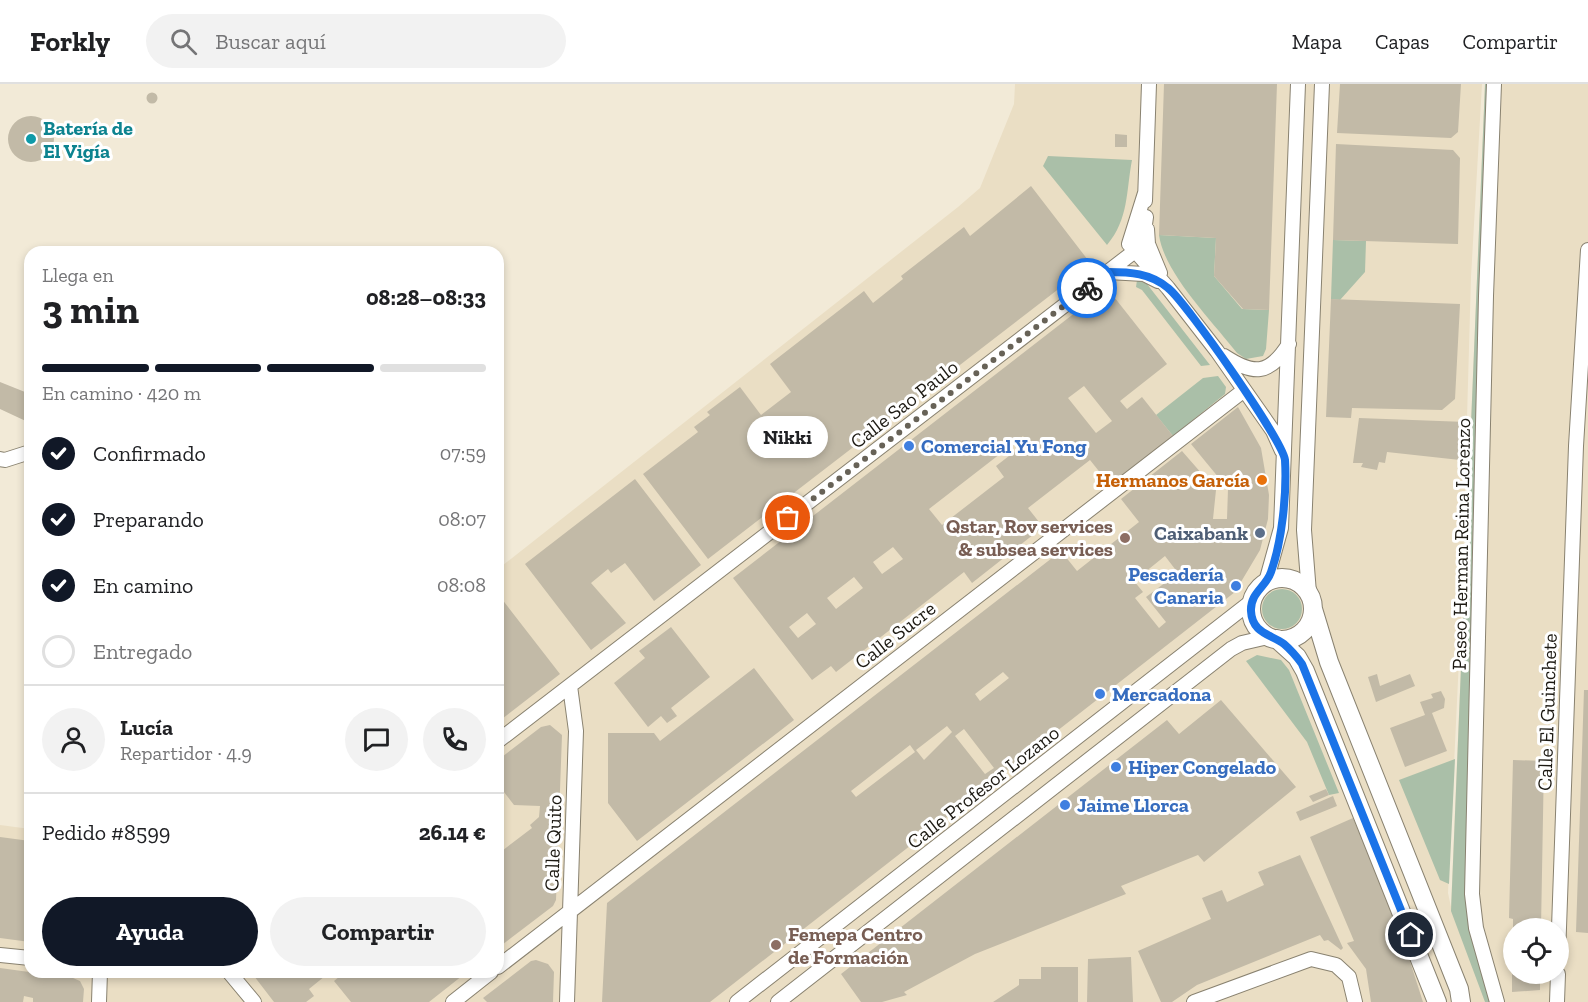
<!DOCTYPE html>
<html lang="es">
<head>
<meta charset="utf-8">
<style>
  body { margin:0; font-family:"Zilla Slab",serif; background:#f2f2f2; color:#202124; height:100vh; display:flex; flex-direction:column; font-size:22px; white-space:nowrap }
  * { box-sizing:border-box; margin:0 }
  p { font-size:20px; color:#757577 }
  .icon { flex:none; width:33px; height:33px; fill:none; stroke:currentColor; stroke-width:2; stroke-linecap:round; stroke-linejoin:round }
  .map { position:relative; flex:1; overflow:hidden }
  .sheet { position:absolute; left:24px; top:162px; width:480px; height:732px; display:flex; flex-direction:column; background:#fff; border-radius:18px; box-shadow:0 3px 9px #0003 }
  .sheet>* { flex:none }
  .controls { position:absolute; left:1503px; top:834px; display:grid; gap:12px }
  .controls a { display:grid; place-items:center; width:66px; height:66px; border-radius:50%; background:#fff; box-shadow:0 3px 9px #0003; font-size:30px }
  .pin { position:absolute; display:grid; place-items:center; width:51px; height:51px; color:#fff; margin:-26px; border:3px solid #fff; border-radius:50%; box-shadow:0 2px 6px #0007 }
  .courier { position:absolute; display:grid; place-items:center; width:60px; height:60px; margin:-30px; border:4px solid #1a73e8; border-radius:50%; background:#fff; color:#222; box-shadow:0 2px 8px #0007 }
  .bubble { position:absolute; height:42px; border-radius:21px; background:#fff; box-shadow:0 3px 9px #0003; font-size:20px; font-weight:700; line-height:42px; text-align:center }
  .headline em { font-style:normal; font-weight:700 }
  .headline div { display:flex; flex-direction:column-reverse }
  .headline { display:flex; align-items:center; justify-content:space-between; height:102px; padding:0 18px }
  h1 { font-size:39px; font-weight:700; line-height:45px }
  .bar { display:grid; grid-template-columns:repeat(4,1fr); gap:9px 6px; align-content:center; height:72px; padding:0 18px }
  .bar i { height:8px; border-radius:4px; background:#e0e0e0 }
  .bar .current { background:#111827 }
  .bar p { grid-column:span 4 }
  .line { display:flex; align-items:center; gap:15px; padding:0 18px; border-top:2px solid #e0e0e0 }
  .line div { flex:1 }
  .round { display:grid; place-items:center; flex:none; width:63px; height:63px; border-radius:32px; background:#f2f2f2 }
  ol { padding:0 18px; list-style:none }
  li { display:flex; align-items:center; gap:18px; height:66px }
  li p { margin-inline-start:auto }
  li .icon { padding:6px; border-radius:50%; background:#111827; color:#fff; stroke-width:4 }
  li:last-child { color:#757577 }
  li i { width:33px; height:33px; border:3px solid #e0e0e0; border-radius:50% }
  .action { display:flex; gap:12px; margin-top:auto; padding:12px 18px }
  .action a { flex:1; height:69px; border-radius:36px; background:#111827; color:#fff; font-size:24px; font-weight:700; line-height:69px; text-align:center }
  .action a+a { background:#f2f2f2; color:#202124 }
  header { display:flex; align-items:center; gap:36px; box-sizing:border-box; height:84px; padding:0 30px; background:#fff; border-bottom:2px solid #e0e0e0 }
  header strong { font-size:28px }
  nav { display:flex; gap:33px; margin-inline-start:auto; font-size:21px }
  .search { width:420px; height:54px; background:#f2f2f2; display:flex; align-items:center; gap:15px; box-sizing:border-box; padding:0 21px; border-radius:33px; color:#757577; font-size:22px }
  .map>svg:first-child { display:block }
  .built { fill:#eadec4; fill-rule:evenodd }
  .green { fill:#aabfa8 }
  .building { fill:#c2baa7; fill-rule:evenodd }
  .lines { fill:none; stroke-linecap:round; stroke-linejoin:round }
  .minor-casing { stroke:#898270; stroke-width:16 }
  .tertiary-casing { stroke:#898270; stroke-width:20 }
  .minor { stroke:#fff; stroke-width:14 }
  .tertiary { stroke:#fff; stroke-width:18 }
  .done { stroke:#676257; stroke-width:6; stroke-dasharray:0 10.8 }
  .route { stroke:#1a73e8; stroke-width:8 }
  .culture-dot { fill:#0f9aa8; stroke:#fff; stroke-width:2 }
  .shop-dot { fill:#3f7fe0; stroke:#fff; stroke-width:2 }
  .food-dot { fill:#e8710a; stroke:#fff; stroke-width:2 }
  .service-dot { fill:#5c6f8a; stroke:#fff; stroke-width:2 }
  .education-dot { fill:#8d6e63; stroke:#fff; stroke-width:2 }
  .labels { text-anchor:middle; stroke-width:6; stroke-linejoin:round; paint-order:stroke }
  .culture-label { font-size:20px; font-weight:bold; fill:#0d838f; stroke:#fff; text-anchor:start }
  .street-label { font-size:20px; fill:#1c1912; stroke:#fff }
  .shop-label { font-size:20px; font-weight:bold; fill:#366cbe; stroke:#fff; text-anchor:start }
  .food-label { font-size:20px; font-weight:bold; fill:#c56008; stroke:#fff; text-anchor:end }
  .education-label { font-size:20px; font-weight:bold; fill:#785e54; stroke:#fff; text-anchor:end }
  .service-label { font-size:20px; font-weight:bold; fill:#4e5e75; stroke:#fff; text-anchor:end }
</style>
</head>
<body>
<header>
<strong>Forkly</strong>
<div class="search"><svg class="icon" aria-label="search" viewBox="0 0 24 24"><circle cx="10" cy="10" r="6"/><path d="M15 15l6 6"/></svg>Buscar aquí</div>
<nav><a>Mapa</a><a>Capas</a><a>Compartir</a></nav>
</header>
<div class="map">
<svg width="1588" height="918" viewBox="0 0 1588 918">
  <rect width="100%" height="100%" fill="#f2ead7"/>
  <path class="built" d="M1015,0H1482L1471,193L1462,511L1448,809L1451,823L1485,0H1588V918H0V741L30,745V888H498V485L958,123L980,104L1014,20ZM1514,844H1558V890H1514Z"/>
  <path class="green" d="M1485,0H1489L1473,442L1468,782L1491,918H1485L1451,827Z
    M1048,72L1132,76C1126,107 1129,135 1107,161L1043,82Z
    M1159,151L1216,154L1214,192L1242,225L1269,226L1266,265L1263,272L1246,275L1237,269C1213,238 1164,189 1159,151Z
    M1333,156L1366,157L1365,188L1340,216L1331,215Z
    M1137,196L1147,200L1210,281L1201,282L1142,206L1136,203Z
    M1218,292L1226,303L1225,310L1173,352L1156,331L1203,294Z
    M1262 525a20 20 0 1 1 40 0a20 20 0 1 1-40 0Z
    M1257,571L1281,576L1289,586L1339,709L1329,711L1307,658L1246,577Z
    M1455,675L1449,800L1440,796L1399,696Z"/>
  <path class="building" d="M1164,0H1277L1269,226L1243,225L1214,192L1216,154L1159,151Z
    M1340,0H1461L1458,48L1451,54L1337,49Z
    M146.5 14a5.5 5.5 0 1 1 11 0a5.5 5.5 0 1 1-11 0Z
    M8 55a23 23 0 1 1 46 0a23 23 0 1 1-46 0Z
    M1115,50L1127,51V63H1115Z
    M1336,60L1453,66L1460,74L1458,160L1333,156Z
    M1031,102L1091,180L708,475L643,390L698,348L694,343L710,331L707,328L740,303L761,331L791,308L770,280L864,207L873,219L903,195L901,192L964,143L970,152Z
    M1107,204L1167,280L1120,317L1127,325L1142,313L1173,352L1110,401L1090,376L1028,424L1043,443L972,499L964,488L836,588L831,582L812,596L733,494ZM1084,302L1112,337L1096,349L1068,314ZM1023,352L1027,358L996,382L1004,393L942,441L929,425ZM893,463L903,475L882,490L873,478ZM854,493L863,504L836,525L827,514ZM807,529L816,540L798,554L789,543Z
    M1331,215L1460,220L1455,315L1442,326L1352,324L1351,334L1326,333Z
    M0,298L30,310V339L0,325Z
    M1238,323L1261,364L1269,411L1268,435L1260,466L1235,508L710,918H602L607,819L1061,467L1077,487L1139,438L1121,415L1182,367L1216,406L1213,435H1227L1228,405L1191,360ZM1165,472L1178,489L1146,513L1166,538L1159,544L1135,514L1143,508L1134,497ZM1003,588L1009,594L980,617L975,610ZM947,642L952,648L924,676L916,666ZM964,645L994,684L985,690L955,652ZM910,661L915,668L856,713L851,707Z
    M1359,334L1466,338L1460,376L1387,368L1385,379L1379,378L1377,386L1361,383L1363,379H1353Z
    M635,395L701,481L654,517L625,479L611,489L608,485L591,499L626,539L591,566L525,480Z
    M498,510L560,590L498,638Z
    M671,543L710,593L671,624L677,632L667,639L661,632L648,643L614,599L645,574L639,567Z
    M754,584L794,636L637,757L608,719V649H654L660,657Z
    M1377,590L1380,602L1410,590L1415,602L1376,618L1368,593Z
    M1584,606H1588V849L1576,848Z
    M1441,607L1445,615L1444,624L1432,629L1447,667L1405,683L1390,644L1425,631L1420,618L1433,614L1431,610Z
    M1221,616L1296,703L1204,778L1198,771L1121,802L1126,810L975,870L904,908L907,911L882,918H861L841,890L1167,636L1179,650Z
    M550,641L562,651L556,816L553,822L498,864V770L532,744L530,741L539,733L540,722L514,721L500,703L498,705V676L541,643Z
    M1513,676L1544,677L1541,844H1513V835L1509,834Z
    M1326,705L1329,711L1313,718L1309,712Z
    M1333,712L1337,722L1300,737L1296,728Z
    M1353,734L1398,840L1423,918H1371L1366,885L1347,859L1354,857L1310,753Z
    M0,753L30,757V858L0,854Z
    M1300,771L1343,864L1341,866L1328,856L1324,857L1320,851L1197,901L1172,918H1161L1138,867L1211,835L1202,814L1222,806L1227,818L1264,801L1258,788Z
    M1131,873L1133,918H1087L1088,875Z
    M536,876L548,880L554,888L553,918H487L483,914L531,877Z
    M1041,883H1078V918H993L1019,901V895H1041Z
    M0,884L73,894L80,897L84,905L83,918H33V914L24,912L23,918H0Z
    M251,888H330L309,905L314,912L306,918H274Z
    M345,888H467L429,918H351L334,897Z
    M1512,890H1540V906L1512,908Z"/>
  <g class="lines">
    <g class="minor-casing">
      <path id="minor" d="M1494,0L1486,212L1472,810L1476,844L1497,918
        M1145,109L1129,160L1168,204L1217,267L1273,347L1282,367
        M1145,117L1149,0
        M1147,145L1148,160L1160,189
        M1108,188L1144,190L1158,197
        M1224,272C1253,291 1269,292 1289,260
        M0,375L5,376L30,368
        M1266,498L1281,444L1298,0
        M1309,509L1304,446L1322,0
        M498,657L1135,167L1143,154L1146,133
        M0,871L30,874
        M1558,872L1576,362L1588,166
        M498,883L1243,307
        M229,888L254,918
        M99,918L100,888
        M453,918L491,888
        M567,918L576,647L570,602
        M737,918L1252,517
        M778,918L1231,565L1242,559L1268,553
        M1194,918L1311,875L1336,881L1349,893L1355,918
        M1557,918L1558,890"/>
    </g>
    <g class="tertiary-casing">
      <path id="tertiary" d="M1251 525a31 31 0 1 1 62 0a31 31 0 1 1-62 0Z
        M1313,525L1329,578L1459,905L1461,918
        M1277,555L1297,573L1305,587L1437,918"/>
    </g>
    <use href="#minor" class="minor"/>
    <use href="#tertiary" class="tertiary"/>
  </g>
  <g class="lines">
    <path class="done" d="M788,434L1087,204"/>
    <path class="route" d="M1087,204L1108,188C1130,188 1150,189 1168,204C1186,218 1283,357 1285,376C1287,409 1282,457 1271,488C1266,503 1250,509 1251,527C1252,549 1270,550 1284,560C1291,566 1297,573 1302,580L1411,851"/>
  </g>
  <circle class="culture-dot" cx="31" cy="55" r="6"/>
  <g class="shop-dot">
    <circle cx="909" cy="362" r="6"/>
    <circle cx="1236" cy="502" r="6"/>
    <circle cx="1100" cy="610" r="6"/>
    <circle cx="1116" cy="683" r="6"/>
    <circle cx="1065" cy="721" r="6"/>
  </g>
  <circle class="food-dot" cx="1262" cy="396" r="6"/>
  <circle class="service-dot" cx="1260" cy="449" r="6"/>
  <g class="education-dot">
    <circle cx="1125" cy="454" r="6"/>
    <circle cx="776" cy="861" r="6"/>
  </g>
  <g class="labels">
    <g class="culture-label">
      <text x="43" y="51">Batería de<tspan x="43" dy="23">El Vigía</tspan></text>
    </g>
    <g class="street-label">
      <text transform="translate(904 320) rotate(-38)" y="7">Calle Sao Paulo</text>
      <text transform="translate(1461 460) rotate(-89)" y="7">Paseo Herman Reina Lorenzo</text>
      <text transform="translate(895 551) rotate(-38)" y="7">Calle Sucre</text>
      <text transform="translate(1547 628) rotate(-88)" y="7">Calle El Guinchete</text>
      <text transform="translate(983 703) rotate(-38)" y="7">Calle Profesor Lozano</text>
      <text transform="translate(553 759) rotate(-88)" y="7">Calle Quito</text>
    </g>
    <g class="shop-label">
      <text x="921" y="369">Comercial Yu Fong</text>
      <text x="1224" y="497" text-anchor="end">Pescadería<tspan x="1224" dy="23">Canaria</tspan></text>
      <text x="1112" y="617">Mercadona</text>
      <text x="1128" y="690">Hiper Congelado</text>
      <text x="1077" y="728">Jaime Llorca</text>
    </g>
    <g class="food-label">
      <text x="1250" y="403">Hermanos García</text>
    </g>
    <g class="education-label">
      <text x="1113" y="449">Qstar, Rov services<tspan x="1113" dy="23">&amp; subsea services</tspan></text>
      <text x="788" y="857" text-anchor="start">Femepa Centro<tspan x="788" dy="23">de Formación</tspan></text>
    </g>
    <g class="service-label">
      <text x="1248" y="456">Caixabank</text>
    </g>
  </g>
</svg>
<div class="controls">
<a><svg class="icon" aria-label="locate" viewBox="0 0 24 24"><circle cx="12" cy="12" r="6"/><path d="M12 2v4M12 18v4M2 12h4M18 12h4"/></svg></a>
</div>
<div class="pin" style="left:788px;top:434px;background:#ea580c"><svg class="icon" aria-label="bag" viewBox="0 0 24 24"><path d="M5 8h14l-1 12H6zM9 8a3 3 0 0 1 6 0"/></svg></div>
<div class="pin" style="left:1411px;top:851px;background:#1f2937"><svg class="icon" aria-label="home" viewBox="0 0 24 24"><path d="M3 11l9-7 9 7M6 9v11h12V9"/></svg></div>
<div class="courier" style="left:1087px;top:204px"><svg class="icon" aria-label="bike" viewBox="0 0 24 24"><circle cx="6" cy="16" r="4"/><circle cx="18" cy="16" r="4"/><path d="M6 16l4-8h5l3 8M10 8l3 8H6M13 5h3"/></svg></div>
<div class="bubble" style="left:747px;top:332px;width:81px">Nikki</div>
<section class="sheet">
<div class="headline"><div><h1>3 min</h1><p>Llega en</p></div><em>08:28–08:33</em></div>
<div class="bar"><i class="current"></i><i class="current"></i><i class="current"></i><i></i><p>En camino · 420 m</p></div>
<ol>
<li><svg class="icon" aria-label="check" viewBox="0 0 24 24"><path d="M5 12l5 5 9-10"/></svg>Confirmado<p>07:59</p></li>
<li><svg class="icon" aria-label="check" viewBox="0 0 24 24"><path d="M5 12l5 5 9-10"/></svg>Preparando<p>08:07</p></li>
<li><svg class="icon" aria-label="check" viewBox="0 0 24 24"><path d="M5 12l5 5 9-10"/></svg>En camino<p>08:08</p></li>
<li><i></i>Entregado</li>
</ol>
<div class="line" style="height:108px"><a class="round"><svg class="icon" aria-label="person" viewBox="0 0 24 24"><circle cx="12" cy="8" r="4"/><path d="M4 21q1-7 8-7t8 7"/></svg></a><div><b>Lucía</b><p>Repartidor · 4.9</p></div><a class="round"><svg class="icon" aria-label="chat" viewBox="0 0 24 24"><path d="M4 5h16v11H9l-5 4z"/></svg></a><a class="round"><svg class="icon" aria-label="phone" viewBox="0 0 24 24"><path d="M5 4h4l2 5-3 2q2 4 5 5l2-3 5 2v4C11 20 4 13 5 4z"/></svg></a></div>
<div class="line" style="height:78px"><div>Pedido #8599</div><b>26.14 €</b></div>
<div class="action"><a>Ayuda</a><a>Compartir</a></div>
</section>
</div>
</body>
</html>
